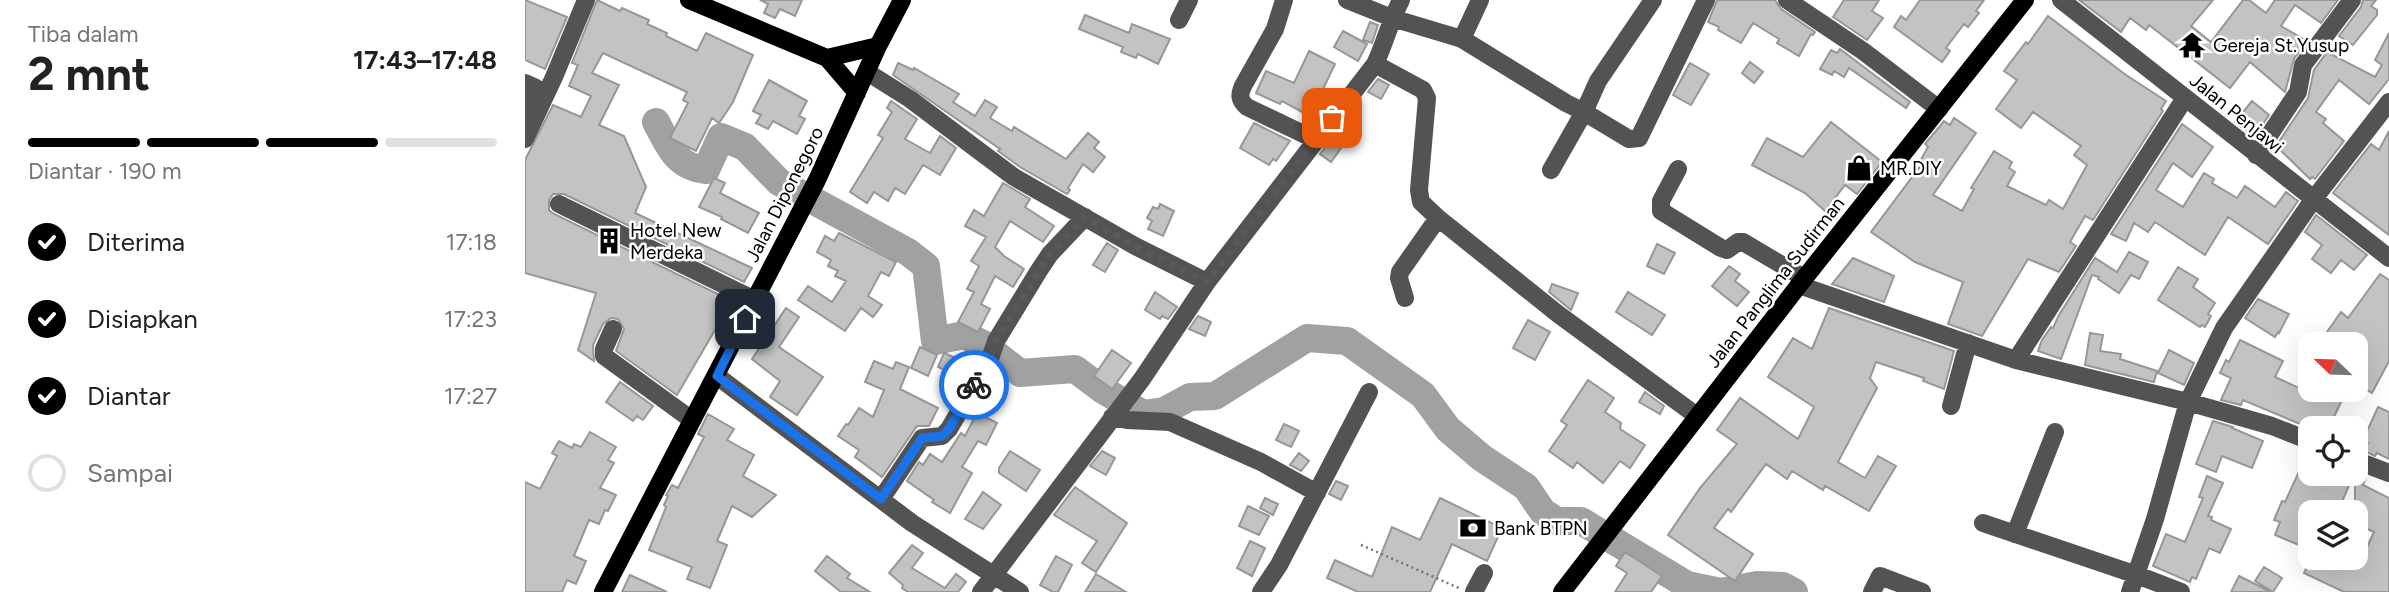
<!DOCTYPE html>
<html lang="id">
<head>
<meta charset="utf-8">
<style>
  body { margin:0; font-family:Figtree,sans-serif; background:#f6f6f6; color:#202124; height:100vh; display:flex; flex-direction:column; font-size:26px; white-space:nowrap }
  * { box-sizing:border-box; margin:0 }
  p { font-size:23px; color:#757577 }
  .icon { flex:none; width:38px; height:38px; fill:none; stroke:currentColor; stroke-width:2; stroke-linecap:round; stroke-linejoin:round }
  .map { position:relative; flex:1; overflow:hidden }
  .sheet { display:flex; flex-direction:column; background:#fff; width:525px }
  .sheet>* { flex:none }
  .needle { width:46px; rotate:293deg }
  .controls { position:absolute; left:1773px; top:332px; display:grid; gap:14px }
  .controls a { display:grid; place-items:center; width:70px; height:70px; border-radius:14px; background:#fff; box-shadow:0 7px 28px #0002; font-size:35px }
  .pin { position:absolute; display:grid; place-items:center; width:60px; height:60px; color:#fff; margin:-30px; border-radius:14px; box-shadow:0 4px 10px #0006 }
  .courier { position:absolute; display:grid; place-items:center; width:70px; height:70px; margin:-35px; border:5px solid #1a73e8; border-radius:50%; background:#fff; color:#222; box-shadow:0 2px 9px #0007 }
  .summary em { font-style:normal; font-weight:700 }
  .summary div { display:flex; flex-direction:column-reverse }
  .summary { display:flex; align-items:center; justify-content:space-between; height:119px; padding:0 28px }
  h1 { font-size:46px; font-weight:700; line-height:52px }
  .bar { display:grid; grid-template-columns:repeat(4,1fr); gap:10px 7px; align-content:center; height:84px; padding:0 28px }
  .bar i { height:9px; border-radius:5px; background:#e0e0e0 }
  .bar .selected { background:#000 }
  .bar p { grid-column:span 4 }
  ol { padding:0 28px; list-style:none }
  li { display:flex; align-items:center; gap:21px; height:77px }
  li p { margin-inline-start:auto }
  li .icon { padding:7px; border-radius:50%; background:#000; color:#fff; stroke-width:4 }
  li:last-child { color:#757577 }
  li i { width:38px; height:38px; border:4px solid #e0e0e0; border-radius:50% }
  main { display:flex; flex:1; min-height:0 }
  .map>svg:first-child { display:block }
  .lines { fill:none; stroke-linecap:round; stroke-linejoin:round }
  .river { stroke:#a1a1a1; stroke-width:28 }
  .building { fill:#c3c3c3; stroke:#979797; stroke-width:2 }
  .path { stroke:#757575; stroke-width:2.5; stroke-dasharray:2 3.5; stroke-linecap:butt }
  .minor { stroke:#535353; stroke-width:18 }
  .major { stroke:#000; stroke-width:18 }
  .done { stroke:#595959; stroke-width:7; stroke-dasharray:0 12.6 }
  .route { stroke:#1a73e8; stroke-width:9 }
  .labels { text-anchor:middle; stroke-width:5; stroke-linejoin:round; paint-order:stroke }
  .poi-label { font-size:19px; fill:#000; stroke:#fff; text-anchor:start }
  .street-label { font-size:19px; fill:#000; stroke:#fff }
</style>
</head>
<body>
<main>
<section class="sheet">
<div class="summary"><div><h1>2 mnt</h1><p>Tiba dalam</p></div><em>17:43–17:48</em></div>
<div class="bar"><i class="selected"></i><i class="selected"></i><i class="selected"></i><i></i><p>Diantar · 190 m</p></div>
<ol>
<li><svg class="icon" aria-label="check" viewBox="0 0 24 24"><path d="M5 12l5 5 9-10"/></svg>Diterima<p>17:18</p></li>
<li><svg class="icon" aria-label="check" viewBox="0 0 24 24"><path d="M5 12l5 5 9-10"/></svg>Disiapkan<p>17:23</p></li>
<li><svg class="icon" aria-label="check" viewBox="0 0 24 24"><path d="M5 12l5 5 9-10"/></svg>Diantar<p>17:27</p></li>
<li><i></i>Sampai</li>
</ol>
</section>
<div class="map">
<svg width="1864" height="592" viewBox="0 0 1864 592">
  <rect width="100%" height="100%" fill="#fff"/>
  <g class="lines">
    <path class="river" d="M131,122C144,146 151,167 181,170L196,137L220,147L254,182L383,252L401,266L410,341L439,335L458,344L495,373L550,369L578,390L618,414L639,411L665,397L690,396L782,338L822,341L898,395L923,429L957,458L1001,487L1018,512L1032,521H1056L1162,585L1196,592L1232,585L1258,586L1269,592"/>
  </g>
  <path class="building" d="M0,0L42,17L20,69L0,60Z
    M72,0L95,11L97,8L124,20L122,24L142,33L141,36L172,51L181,33L228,55L208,102L194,123L187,118L171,151L145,138L163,103L158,100L162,92L78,53L67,73L94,85L74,125L99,136L121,187L110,213L227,268L219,282L39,194H28L24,200V210L29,214L207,301L152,395L91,351L99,329L93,319L86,318L78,324L68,345L69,361L53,350L71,293L0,273V160L28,105L56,117L66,96L44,86L53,65L47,63Z
    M235,0H277L270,16L255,9L250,18L239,13L243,4Z
    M1192,0H1250L1256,9L1290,32L1288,35L1286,34L1274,56L1252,43L1254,39L1228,23L1216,43L1193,30L1194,27L1183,22Z
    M1319,0H1354L1347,11L1358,18L1342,40L1308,17Z
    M1395,0H1459L1451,11L1454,13L1443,27L1439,24L1421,48L1425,51L1417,62L1369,27L1376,16L1381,20Z
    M1554,0H1688L1666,26L1686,42L1718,0H1724L1741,13L1750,0H1813L1796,23L1770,5L1756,26L1782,41L1769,59L1760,92L1725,62L1705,88L1624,25L1621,30L1605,18L1596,32Z
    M1838,0H1851L1846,6L1852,10V15L1828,45L1814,36L1836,7Z
    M560,15L604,33L607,24L645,39L633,64L613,54L611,58L596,52L598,47L554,29Z
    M1523,16L1601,75L1641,101L1636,109L1638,111L1568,220L1560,216L1545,242L1551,246L1534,272L1503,259L1457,336L1423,324L1438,282L1390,262L1346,232L1396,165L1394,163L1403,147L1400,144L1419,121L1425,125L1429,118L1451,133L1408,195L1437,211L1449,189L1446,188L1469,151L1487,162L1484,168L1490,172L1482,186L1521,205L1524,200L1538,209L1562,165L1549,155L1556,146L1508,112L1496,128L1471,109L1492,80L1479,71L1501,42L1503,44Z
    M845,22L853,25L847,43L838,40Z
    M818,31L842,44L833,61L809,47Z
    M1864,33V79L1844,104L1814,80L1791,112L1801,119L1798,123L1819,141L1790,179L1787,177L1785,179L1751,146L1783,98L1789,70L1802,52L1850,77L1857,65L1850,60Z
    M1315,49L1385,102L1381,108L1324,68L1319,77L1309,71L1307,75L1295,69L1306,50L1312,53Z
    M784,51L810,64L791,104L801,109L792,120L757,101L755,104L731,93L741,71L769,83Z
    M1225,62L1238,72L1229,83L1217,73Z
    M373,63L388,70L389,68L434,94L428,102L450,116L460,100L472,107L465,118L487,131L489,127L541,159L563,133L574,142L569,148L580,157L568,172L558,164L543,188L545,190L542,194L495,167L473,151L475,149L368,75Z
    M1165,63L1184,74L1166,105L1148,95Z
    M853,79L864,85L856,99L843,92Z
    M244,80L282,101L274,116L280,119L272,134L248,121L243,129L231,123L236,115L228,111Z
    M366,101L392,119L380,139L405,153L415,136L431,148L415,175L398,165L380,194L370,188L363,201L349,192L342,203L325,192L358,138L353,135L367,112L362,108Z
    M1727,101L1744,115L1731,135L1726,131L1724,133L1710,122Z
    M823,117L833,124L806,162L795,154Z
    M1306,122L1357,162L1332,194L1320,185L1300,211L1280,193L1227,165L1242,138L1278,157Z
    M729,123L765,141L751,161L748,159L744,165L715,148Z
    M1657,124L1688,147L1667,177L1648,163L1631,190L1658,207L1679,173L1689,179L1687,183L1712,198L1720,186L1750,207L1761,192L1773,201L1743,244L1703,217L1680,255L1630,222L1623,232L1609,223L1601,241L1586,234Z
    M1864,131V235L1808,193L1846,144L1854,150Z
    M189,178L200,183L195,193L234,213L223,233L196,219L197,217L174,207Z
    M478,183L505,199L500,207L529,226L518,242L485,221L470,247L479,256L499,269L488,287L470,276L456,304L465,309L453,332L433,322L449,292L442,289L454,266L446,261L461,237L440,226L449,210L459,216Z
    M635,204L649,211L638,236L623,229L627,221L622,218L628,207L633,209Z
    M1791,215L1842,255L1829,270L1816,260L1806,273L1787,259L1797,245L1780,232Z
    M314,233L371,262L364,276L356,272L343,296L357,305L348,317L336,308L320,331L273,300L283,286L307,302L321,281L310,276L313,271L303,266L306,260L292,252L300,236L309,241Z
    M582,243L593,250L580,272L568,265Z
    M1132,244L1150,253L1139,274L1122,266Z
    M1604,252L1623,262L1614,279L1606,275L1594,293L1573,279L1574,277L1567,275L1536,359L1513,351L1517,340L1526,327L1528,328L1534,315L1570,258L1592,272Z
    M1328,258L1369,276L1359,302L1307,284Z
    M1204,266L1215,274L1210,281L1224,292L1212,306L1187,286Z
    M1653,267L1673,279L1668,287L1690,303L1683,314L1686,316L1680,327L1677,325L1675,327L1633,300Z
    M1855,274L1864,280V361L1847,393L1830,384V345H1819L1802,332L1816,312L1823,318Z
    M1027,284L1053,293L1046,310L1024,292Z
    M630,292L652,307L643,319L637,316L635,319L620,310Z
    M1103,292L1140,315L1127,335L1091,312Z
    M1733,299L1764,314L1754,333L1753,332L1750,337L1720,318Z
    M261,308L274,317L254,347L298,377L272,415L245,397L255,381L227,359Z
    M1304,308L1429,351L1419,389L1398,381L1399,378L1351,362L1345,378L1352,388L1313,462L1340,478L1353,456L1371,466L1344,511L1300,486L1298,490L1267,471L1262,479L1241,464L1206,512L1203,509L1189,528L1228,554L1210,581L1143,535L1175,488L1212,444L1192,430L1215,398L1273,439L1289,407L1243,377L1268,338L1287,349Z
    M673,316L686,322L680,336L664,329Z
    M1003,320L1025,332L1010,360L988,348Z
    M1565,333L1578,335L1575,351L1596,354L1595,359L1632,371L1629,382L1560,365Z
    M1715,340L1758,361L1750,377L1796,398L1800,390H1822L1803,429H1787L1718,400L1716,405L1696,400L1706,378L1695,373L1701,360L1704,362Z
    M395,347L412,355L403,376L386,368Z
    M587,350L606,363L587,389L569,376Z
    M1644,350L1669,363L1659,385L1633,373Z
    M419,353L442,363L435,377L413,367Z
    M349,361L368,369L371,362L384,367L375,389L413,408L404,426H392L357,477L330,457L334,450L313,436L321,424L323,425L334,408L348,417L359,390L340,382Z
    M1063,380L1089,398L1080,412L1096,423L1095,429L1120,445L1105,468L1095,461L1078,483L1052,462L1048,468L1024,451L1042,425L1036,421Z
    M95,382L128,406L118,420L112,416L108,421L81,402Z
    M1120,392L1139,406L1135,414L1114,402Z
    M1853,407L1864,412V459L1852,453L1850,456L1839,451L1843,443L1838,440Z
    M452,413L472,423L461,445L453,441L437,467L447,473L425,513L407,502L409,500L382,481L394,462L398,465L405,454L417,462L436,433L440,436Z
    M183,414L209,429L202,440L229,455L218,476L251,495L227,517L207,506L192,541L202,545L185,588L162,579L167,567L124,550L141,507L139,505L143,496L141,495L147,485L153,488L179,437L173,434Z
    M1688,421L1708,427L1707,428L1738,441L1727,468L1697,456L1691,472L1671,464Z
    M759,424L774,431L766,447L751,440Z
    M65,432L91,447L83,460L89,463L75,488L91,495L83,511L80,510L74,524L64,520L49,556L61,561L51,584L42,580L37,592H0V482L15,489L32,456L27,453L34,441L47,448L49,444L56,447Z
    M485,451L515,470L501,491L474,473V468Z
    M577,451L590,458L581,475L565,466Z
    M1783,452H1785V474H1829L1812,513L1790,503L1774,545L1750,535L1755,522L1749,520L1757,501L1760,502Z
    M774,453L784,461L776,471L765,465Z
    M1830,472L1841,477L1838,485L1864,498V592H1819L1779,573L1786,558L1804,565L1807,558H1837L1849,532L1830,523Z
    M1682,476L1698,483L1683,516L1687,517L1686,520L1706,529L1695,553L1684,548L1671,579L1667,577L1665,582L1628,566L1641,534L1660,542L1678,498L1674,497Z
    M811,481L823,486L816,500L804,494Z
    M550,487L602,523L571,572L557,563L572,541L529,515Z
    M458,492L476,505L458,529L440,519Z
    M740,498L753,504L748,515L735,508Z
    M915,498L977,528L962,561L927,544L905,592H833L802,578L810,560L847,577L867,527L895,540Z
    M723,506L744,516L734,535L714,526Z
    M725,541L740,548L727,576L712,568Z
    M387,545L398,553L387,568L420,588L431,574L441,582L433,592H383L377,588L378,585L364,573Z
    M1100,552L1137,576L1126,592H1090L1102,573L1091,566Z
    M302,556L325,574L322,578L345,592H316L290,571Z
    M531,556L547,565L533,592H528L515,585Z
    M1739,567L1757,578L1748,592L1730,581Z
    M571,574L601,592H560Z
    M105,575L142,592H97Z
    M1714,576L1746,592H1706Z"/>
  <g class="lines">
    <path class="path" d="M836,545L934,588"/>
    <path class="minor" d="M759,0L750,29L718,86C714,95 714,100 722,107L791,140
      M822,0L867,18L937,39L1041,103L1059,112L1073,81L1128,0
      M1262,0L1338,51L1414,109
      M1536,0L1864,258
      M654,20L664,0
      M937,39L955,0
      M850,64L898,90L902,98L894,190L896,202L913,218L1033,314L1172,416
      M342,72L385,99L489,177L610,246L682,282
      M0,83L11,88L2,109
      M0,139L29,77L61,0
      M1731,155L1773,92L1778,65L1827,0
      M1153,169L1136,201V211L1196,248L1202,250L1213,242H1218L1279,278
      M1026,170L1059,112L1104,139L1114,138L1181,0
      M34,204L230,300
      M1274,285L1491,360L1663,402L1747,426L1785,441
      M880,298L874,278L875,272L913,218
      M88,329L79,349V356L167,420
      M1491,360L1660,98
      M192,376L387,523L495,592
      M1426,406L1443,343
      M587,417L602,420L645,422L736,462L792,493
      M1830,460L1864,473
      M356,499L397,438L417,436L424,429L465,359L471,341L513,272L525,254L560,217
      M1458,523L1612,575L1656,592
      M1490,534L1530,432
      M456,592L617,379L682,282L850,64C860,43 865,21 876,0
      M736,592L754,565L844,392
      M949,592L959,573
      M1347,592L1355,576L1397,592
      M1605,592L1630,519L1663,402L1699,328L1788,200L1864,102"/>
    <path class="major" d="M164,0L302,58L332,93
      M302,58L353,46
      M78,592L292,180L353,46L377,0
      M1037,592L1274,285L1500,0"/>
  </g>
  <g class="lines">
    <path class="done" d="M449,385L465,359L471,341L525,254L560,217L610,246L682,282L807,118"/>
    <path class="route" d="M220,319L192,376L356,499L397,438L417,436L424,429L449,385"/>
  </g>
  <defs>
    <g id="temple-bare" transform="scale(2.1)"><path d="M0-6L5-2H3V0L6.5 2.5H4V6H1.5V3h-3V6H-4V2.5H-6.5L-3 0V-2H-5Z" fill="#000" stroke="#fff" stroke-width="2.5" paint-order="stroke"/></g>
    <g id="shop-bare" transform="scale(2.1)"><path d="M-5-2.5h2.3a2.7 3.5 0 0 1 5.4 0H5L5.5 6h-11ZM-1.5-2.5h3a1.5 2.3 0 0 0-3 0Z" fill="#000" stroke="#fff" stroke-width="2.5" paint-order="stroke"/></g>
    <g id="building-bare" transform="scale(2.1)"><path d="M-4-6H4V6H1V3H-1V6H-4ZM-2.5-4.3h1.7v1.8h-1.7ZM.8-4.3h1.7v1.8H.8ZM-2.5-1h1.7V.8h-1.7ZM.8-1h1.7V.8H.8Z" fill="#000" stroke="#fff" stroke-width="2.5" paint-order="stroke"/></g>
    <g id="bank-bare" transform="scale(2.1)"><path d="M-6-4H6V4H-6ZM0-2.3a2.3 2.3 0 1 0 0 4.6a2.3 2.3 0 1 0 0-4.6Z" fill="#000" stroke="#fff" stroke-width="2.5" paint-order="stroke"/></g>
  </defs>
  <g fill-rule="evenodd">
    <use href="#temple-bare" x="1667" y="45"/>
    <use href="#shop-bare" x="1334" y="168"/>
    <use href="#building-bare" x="84" y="241"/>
    <use href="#bank-bare" x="948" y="528"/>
  </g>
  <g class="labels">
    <g class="poi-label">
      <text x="1688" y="52">Gereja St.Yusup</text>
      <text x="1355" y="175">MR.DIY</text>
      <text x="105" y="237">Hotel New<tspan x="105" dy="22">Merdeka</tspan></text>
      <text x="969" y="535">Bank BTPN</text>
    </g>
    <g class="street-label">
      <text transform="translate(1712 113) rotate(39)" y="7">Jalan Penjawi</text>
      <text transform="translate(259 194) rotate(-63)" y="7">Jalan Diponegoro</text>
      <text transform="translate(1250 282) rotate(-52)" y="7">Jalan Panglima Sudirman</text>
    </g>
  </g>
</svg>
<div class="controls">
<a><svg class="needle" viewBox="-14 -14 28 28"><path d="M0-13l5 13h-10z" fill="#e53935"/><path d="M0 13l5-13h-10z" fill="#757577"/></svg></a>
<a><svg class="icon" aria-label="locate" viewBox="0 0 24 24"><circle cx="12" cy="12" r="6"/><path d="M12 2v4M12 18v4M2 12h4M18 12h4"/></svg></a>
<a><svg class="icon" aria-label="layers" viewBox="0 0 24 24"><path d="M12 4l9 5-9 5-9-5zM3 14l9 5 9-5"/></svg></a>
</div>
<div class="pin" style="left:807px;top:118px;background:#ea580c"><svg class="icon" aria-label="bag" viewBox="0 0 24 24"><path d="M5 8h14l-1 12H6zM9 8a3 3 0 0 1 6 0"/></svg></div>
<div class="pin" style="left:220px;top:319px;background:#1f2937"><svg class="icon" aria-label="home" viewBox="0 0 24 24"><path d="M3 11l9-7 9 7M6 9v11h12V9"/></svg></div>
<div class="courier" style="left:449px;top:385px"><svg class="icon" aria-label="bike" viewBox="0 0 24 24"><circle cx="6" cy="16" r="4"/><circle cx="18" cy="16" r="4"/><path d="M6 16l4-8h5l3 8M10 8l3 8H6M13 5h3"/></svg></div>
</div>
</main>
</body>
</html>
